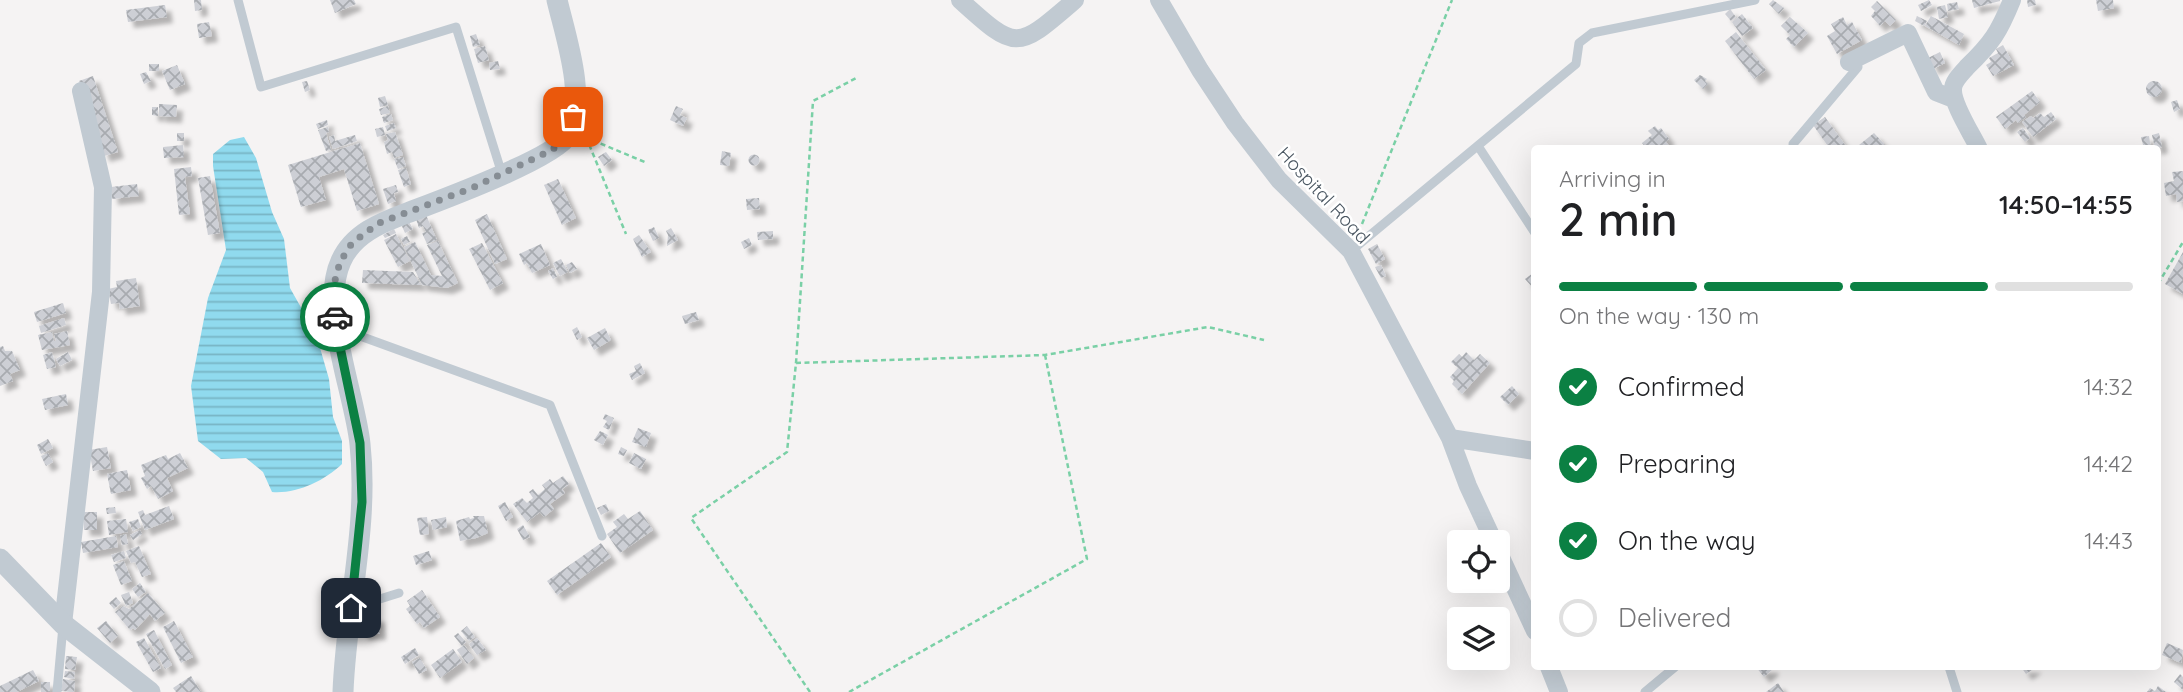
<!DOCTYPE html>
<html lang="en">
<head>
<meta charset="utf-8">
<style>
  body { margin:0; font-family:Quicksand,sans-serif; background:#f6f6f6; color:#202124; height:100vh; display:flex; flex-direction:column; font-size:26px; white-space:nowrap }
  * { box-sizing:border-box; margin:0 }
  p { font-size:23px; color:#757577 }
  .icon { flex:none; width:38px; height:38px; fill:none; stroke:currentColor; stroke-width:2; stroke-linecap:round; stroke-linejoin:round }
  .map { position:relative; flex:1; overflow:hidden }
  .panel { position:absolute; left:1531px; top:145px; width:630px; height:525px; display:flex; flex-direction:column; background:#fff; border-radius:7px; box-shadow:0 7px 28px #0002 }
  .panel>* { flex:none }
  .controls { position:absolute; left:1447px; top:530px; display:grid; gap:14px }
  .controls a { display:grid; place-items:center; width:63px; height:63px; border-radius:7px; background:#fff; box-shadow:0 7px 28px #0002; font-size:35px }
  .pin { position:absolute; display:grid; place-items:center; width:60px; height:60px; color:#fff; margin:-30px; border-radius:14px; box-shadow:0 4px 10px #0006 }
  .courier { position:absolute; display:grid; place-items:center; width:70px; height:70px; margin:-35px; border:5px solid #0b8043; border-radius:50%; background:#fff; color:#222; box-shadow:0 2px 9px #0007 }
  .overview em { font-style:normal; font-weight:600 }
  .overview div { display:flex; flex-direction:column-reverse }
  .overview { display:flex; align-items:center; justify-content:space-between; height:119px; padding:0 28px }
  h1 { font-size:46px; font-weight:600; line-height:52px }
  .bar { display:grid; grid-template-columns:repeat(4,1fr); gap:10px 7px; align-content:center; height:84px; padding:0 28px }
  .bar i { height:9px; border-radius:5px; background:#e0e0e0 }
  .bar .current { background:#0b8043 }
  .bar p { grid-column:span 4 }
  ol { padding:0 28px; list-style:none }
  li { display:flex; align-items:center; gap:21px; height:77px }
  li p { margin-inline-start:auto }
  li .icon { padding:7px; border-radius:50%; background:#0b8043; color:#fff; stroke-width:4 }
  li:last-child { color:#757577 }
  li i { width:38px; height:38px; border:4px solid #e0e0e0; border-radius:50% }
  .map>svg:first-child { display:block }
  .water { fill:url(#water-rules) }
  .building { fill:url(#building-cross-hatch); filter:url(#shadow) }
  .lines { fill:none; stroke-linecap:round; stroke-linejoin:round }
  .path { stroke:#7ad0a6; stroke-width:2.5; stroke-dasharray:5 3.5; stroke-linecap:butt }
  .service { stroke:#c1cad2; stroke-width:9 }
  .minor { stroke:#c1cad2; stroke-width:18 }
  .tertiary { stroke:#c1cad2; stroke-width:21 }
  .done { stroke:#868d94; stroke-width:7; stroke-dasharray:0 12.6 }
  .route { stroke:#0b8043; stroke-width:9 }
  .labels { text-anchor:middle; stroke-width:5; stroke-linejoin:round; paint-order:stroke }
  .street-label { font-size:19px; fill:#4a5661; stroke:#fff }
</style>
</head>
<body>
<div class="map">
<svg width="2183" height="692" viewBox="0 0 2183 692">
  <defs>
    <pattern id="water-rules" width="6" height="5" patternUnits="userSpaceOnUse" patternTransform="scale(1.75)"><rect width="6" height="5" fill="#90daee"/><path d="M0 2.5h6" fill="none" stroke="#78b4c4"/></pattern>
    <pattern id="building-cross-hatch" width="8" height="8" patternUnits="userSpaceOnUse" patternTransform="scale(1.75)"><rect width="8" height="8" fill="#cdcfd5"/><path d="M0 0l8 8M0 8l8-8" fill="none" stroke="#a8abb0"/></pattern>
    <filter id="shadow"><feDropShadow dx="6" dy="6" stdDeviation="2" flood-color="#0004"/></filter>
  </defs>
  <rect width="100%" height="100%" fill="#f5f3f3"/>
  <path class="water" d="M244,137L256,158L272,212L284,239L290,288L316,334L329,379L333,417L342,441V464C324,481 297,494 272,492L263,472L246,458L221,459L198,441L191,386L208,298L226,250L213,166V154L230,140Z"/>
  <path class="building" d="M194,0H201L202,10L195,11Z
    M330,0H354L356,4L335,13Z
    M1773,0L1784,8L1779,14L1769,4Z
    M1929,0L1932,5L1921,11L1918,5Z
    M1972,0H2000V1L1974,8Z
    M2027,0H2035L2036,5L2028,7Z
    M2096,0H2113L2114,8L2098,11Z
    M1877,1L1896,20L1890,26L1885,21L1880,26L1871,16L1875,11L1871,7Z
    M1957,2L1959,9L1948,11L1947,4Z
    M165,5L167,17L128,22L126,10Z
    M1945,5L1948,17L1939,19L1937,7Z
    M1730,9L1736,17L1731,21L1725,14Z
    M1742,14L1753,28L1742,36L1732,22Z
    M1917,16L1927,21L1924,26L1915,21Z
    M1931,16L1964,34L1959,45L1925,26Z
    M1790,17L1808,33L1794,47L1786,39L1790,35L1781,26Z
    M1843,17L1847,25L1852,22L1862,40L1837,54L1827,36L1835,31L1831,24Z
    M209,22L212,36L199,38L197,24Z
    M1736,32L1766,70L1754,79L1725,41Z
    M476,34L480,45L473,47L470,36Z
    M2003,45L2014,65L1993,76L1986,65L1991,62L1989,58L1998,53L1996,49Z
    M485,46L489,60L478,63L474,49Z
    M1940,52L1945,63L1933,69L1928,58Z
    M498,61L500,69L490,70L489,63Z
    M149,64H159V71H149Z
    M177,65L185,84L170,90L162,71Z
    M146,72L151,81L144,84L140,74Z
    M1700,75L1707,79L1705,81L1708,84L1703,89L1694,80Z
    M93,76L118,152L104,156L79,81Z
    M307,81L310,90L305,92L302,82Z
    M2146 89a8 8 0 1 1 16 0a8 8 0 1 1-16 0Z
    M2032,91L2040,102L2024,115L2026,117L2018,123L2016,120L2005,129L1996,117Z
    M385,96L388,105L380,107L378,98Z
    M2177,100L2180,109L2174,112L2171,102Z
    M159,104L177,105L176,117L159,116Z
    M388,106L390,113L381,115L379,109Z
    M676,106L683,109L680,115L687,118L683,126L670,120Z
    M152,107H158V116L152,115Z
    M2051,112L2056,119L2033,137L2022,122L2031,116L2033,118L2040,113L2044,117Z
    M391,114L393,120L384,123L382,117Z
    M1825,117L1848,149H1830L1813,125Z
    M327,120L328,125L318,129L316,124Z
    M394,123L396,128L387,131L385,126Z
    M1655,126L1658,130L1661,128L1669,139L1666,142L1670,147L1668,149L1659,147L1647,149L1642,143L1652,135L1648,131Z
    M328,127L329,132L326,133L331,150L326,151L318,130Z
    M383,127L385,135L377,137L375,129Z
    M2023,128L2030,138L2025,142L2017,132Z
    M395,132L403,155L394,158L392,152L387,154L384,142L388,140L386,134Z
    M177,133H184V141H177Z
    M1874,133L1885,145L1881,149H1854Z
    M2159,133L2162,147L2155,149L2152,135Z
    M334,135L335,141L355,135L357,141L333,149L329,137Z
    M2149,136L2151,149H2144L2141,137Z
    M360,143L379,204L357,211L344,169L319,177L326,200L301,207L288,165Z
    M183,145L184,157L164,158L163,147Z
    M722,151L731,153L729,166L720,165Z
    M606,152L612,160L604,166L598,157Z
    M748.5 160a5.5 5.5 0 1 1 11 0a5.5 5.5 0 1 1-11 0Z
    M403,157L406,166L398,169L394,159Z
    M191,167L192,176L185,177L190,214L179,215L174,169Z
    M406,168L411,184L404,187L398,170Z
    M2183,171V201L2177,202L2176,194L2166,196L2164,183L2174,181L2172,172Z
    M210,176L220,233L208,235L198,178Z
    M558,179L576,218L562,225L544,185Z
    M137,184L139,196L112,199L111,187Z
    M396,185L398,192L394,193L396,201L388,204L383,189Z
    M759,198L760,209L747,210L746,199Z
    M487,214L507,259L495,264L475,220Z
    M426,215L437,240L427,244L422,233L426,232L423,226L419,228L416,219Z
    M408,220L413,229L405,233L401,224Z
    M654,227L659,238L653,241L648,230Z
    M671,228L678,240L667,246L668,235L666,231Z
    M394,229L396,233L385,238L383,235Z
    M773,231V239L758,240L757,232Z
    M396,234L410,261L398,267L384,240Z
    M639,235L651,252L642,257L633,239Z
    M407,236L410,242L404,245L401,239Z
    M749,238L752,245L744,249L741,242Z
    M438,241L458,283L447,288L422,285L404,247L415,242L431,275L442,276L427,245Z
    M482,243L503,283L490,290L469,249Z
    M541,244L550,265L532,273L527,263L524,265L519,254Z
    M1377,244L1385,259L1376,264L1368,249Z
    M2183,252V294L2165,284Z
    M561,259L568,272L560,276L553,263Z
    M572,262L577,269L570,273L566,265Z
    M1381,265L1386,276L1381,278L1375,267Z
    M553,268L557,277L553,279L548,271Z
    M363,270L413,272L421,285L362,283Z
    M1533,273L1535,275V286L1533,288L1525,279Z
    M136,278L140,306L120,309L119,303L111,304L108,289L117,287L116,281Z
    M63,303L66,313L37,322L34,312Z
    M696,312L699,320L685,324L682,316Z
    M64,318L66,325L41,333L39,326Z
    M577,327L582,337L577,340L572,330Z
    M605,328L611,340L594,350L587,338Z
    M67,331L70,345L42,350L38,335L52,332L54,341H56L54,334Z
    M3,346L5,351H12L20,370L10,374L13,381L0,386V347Z
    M52,352L56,367L47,369L43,355Z
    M68,352L72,360L60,366L56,359Z
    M1466,352L1474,360L1480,354L1490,363L1462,394L1452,384L1454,381L1450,377L1458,368L1451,362L1459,354L1462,357Z
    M640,363L645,373L632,380L629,374L636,371L634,366Z
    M1512,386L1519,394L1508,405L1500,397Z
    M66,394L68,405L45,410L42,399Z
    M605,414L614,418L609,430L603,427L607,421L603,419Z
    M638,428L651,433L646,447L632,442Z
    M600,431L608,435L603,445L594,440Z
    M48,439L53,448L41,454L37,445Z
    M107,447L111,468L93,471L89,450Z
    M621,447L627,450L624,456L618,454Z
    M48,453L53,462L46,466L41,456Z
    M180,453L188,468L167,478L173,491L158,499L151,486L147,489L141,478L145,476L141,465L166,455L168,459Z
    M634,453L646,459L641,469L629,463Z
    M127,470L131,490L111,494L107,474Z
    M563,476L569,484L562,489L565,493L550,504L554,509L544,517L540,512L527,522L513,504L522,498L527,503L533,498L529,492L533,489L538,495L545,489L542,485L550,479L553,483Z
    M505,502L513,517L506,521L498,506Z
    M606,504L609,511L601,515L597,508Z
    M169,506L174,519L145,530L138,512L143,510L145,515Z
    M115,507L116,513L107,514L106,508Z
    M640,511L653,530L620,553L607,534L617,527L613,522L624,514L628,519Z
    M83,512H97V530H84Z
    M473,516H484L488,533L476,538L460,541L456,521L469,517L470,519L474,518Z
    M427,517L429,534L420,535L417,518Z
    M446,517L447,527L433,530L431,520Z
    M126,519L128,532L109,535L107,521Z
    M138,519L141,527L133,531L129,522Z
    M523,525L530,537L523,540L517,529Z
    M140,530L142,534L133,540L130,535Z
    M126,534L128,544L122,545L120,536Z
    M116,536L118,547L83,553L81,542Z
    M601,543L611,557L557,595L547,581Z
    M139,546L151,574L142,577L135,562L131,563L126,551Z
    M124,551L126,558L114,562L111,555Z
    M429,551L432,560L416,565L413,556Z
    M124,561L132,581L121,585L113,565Z
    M140,583L146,592L138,597L132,589Z
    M422,590L440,617L424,628L420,622L417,624L406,609L410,606L407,601Z
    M129,592L133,603L126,606L121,595Z
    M148,593L165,613L155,621L150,614L135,630L133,628L130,630L115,612L123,606L129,609Z
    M116,597L121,603L114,609L109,603Z
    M362,616H379L380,634H362Z
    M106,621L118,636L110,643L97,628Z
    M174,621L193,657L181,663L163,627Z
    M467,626L475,637L469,641L461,631Z
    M154,630L172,665L165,669L146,634Z
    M458,633L466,642L462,646L454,636Z
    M144,638L161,668L153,672L136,642Z
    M477,638L486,650L477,655L469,644Z
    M2167,643L2183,650L2181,663L2162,655Z
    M464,645L474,658L467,664L457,650Z
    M415,648L419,655L405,664L401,657Z
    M453,649L462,662L440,678L431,665Z
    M66,656L77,657L75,670L65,669Z
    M420,658L427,670L419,674L412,662Z
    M1756,667H1772L1773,669L1764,677Z
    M2021,667H2036L2026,674Z
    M33,670L39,681L17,692H0V686Z
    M65,671L75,672L74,679L64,677Z
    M2180,674L2183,677V690L2174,682Z
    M191,676L201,692H176L173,688Z
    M63,679L75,681L74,692L61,691Z
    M41,682H50V692H41Z
    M1778,683L1784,692H1766Z
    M2158,686L2166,692H2147L2150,688L2155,691Z"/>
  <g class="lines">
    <path class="path" d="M585,137L647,163
      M586,137L626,234
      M1362,224L1452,0
      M2158,284L2183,242
      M796,363L1045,355L1208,327L1264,340
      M810,692L691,518L787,452L796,363L813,101L858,77
      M849,692L1087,559L1045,355"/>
    <path class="service" d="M238,0L261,87L456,27L502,174
      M1793,144L1858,67L1856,58
      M1478,146L1535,233
      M1351,251L1576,64L1579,43L1592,33L1755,0
      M338,328L550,405L602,536
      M351,608L399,593
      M1949,667L1957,692
      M57,692L63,626
      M1645,692L1675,667"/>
    <path class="minor" d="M960,0C1017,52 1017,50 1075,0
      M1159,0L1200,70L1235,123L1279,180L1351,251L1450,438L1468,486L1494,542
      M1849,62L1908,33L1936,92L1954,99
      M1979,149C1972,134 1952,104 1953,89C1953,81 1962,73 1967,67C1992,43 1999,32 2012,0
      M1450,438L1535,451
      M1498,551L1535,631
      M63,624L101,292L103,187L81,91
      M1549,667L1559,692"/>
    <path class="tertiary" d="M0,559L63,624L150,692
      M343,692C346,609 369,527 360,444C355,394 319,308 341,261C353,234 380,223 407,213C436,202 556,158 568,135C587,98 566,38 557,0"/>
  </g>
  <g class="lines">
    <path class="done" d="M335,317L334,284L340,262L352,243L379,223L472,188L552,150L567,137L573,117"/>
    <path class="route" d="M335,317L336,328L360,443L362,502L351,608"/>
  </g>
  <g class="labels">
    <g class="street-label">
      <text transform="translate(1324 195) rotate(47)" y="7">Hospital Road</text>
    </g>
  </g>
</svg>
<div class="controls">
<a><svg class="icon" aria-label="locate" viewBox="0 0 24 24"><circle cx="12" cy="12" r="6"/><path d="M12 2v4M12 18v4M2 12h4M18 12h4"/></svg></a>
<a><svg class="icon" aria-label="layers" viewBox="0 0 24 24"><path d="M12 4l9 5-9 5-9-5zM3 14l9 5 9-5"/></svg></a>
</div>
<div class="pin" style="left:573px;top:117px;background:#ea580c"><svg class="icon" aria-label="bag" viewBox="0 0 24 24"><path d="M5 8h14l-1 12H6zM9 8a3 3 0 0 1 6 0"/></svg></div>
<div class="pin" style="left:351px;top:608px;background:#1f2937"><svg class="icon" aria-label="home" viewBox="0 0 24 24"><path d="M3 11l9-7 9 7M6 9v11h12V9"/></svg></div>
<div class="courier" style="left:335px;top:317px"><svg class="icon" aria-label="car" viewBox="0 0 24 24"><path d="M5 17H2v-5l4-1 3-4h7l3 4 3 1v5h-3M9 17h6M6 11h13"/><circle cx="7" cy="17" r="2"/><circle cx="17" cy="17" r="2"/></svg></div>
<section class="panel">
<div class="overview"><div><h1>2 min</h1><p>Arriving in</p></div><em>14:50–14:55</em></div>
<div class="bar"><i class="current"></i><i class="current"></i><i class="current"></i><i></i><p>On the way · 130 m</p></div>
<ol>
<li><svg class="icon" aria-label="check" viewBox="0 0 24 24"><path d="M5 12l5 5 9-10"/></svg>Confirmed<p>14:32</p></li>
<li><svg class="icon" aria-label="check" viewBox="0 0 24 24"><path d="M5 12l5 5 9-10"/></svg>Preparing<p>14:42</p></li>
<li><svg class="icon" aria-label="check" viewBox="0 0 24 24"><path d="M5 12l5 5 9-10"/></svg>On the way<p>14:43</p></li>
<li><i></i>Delivered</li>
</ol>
</section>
</div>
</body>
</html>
